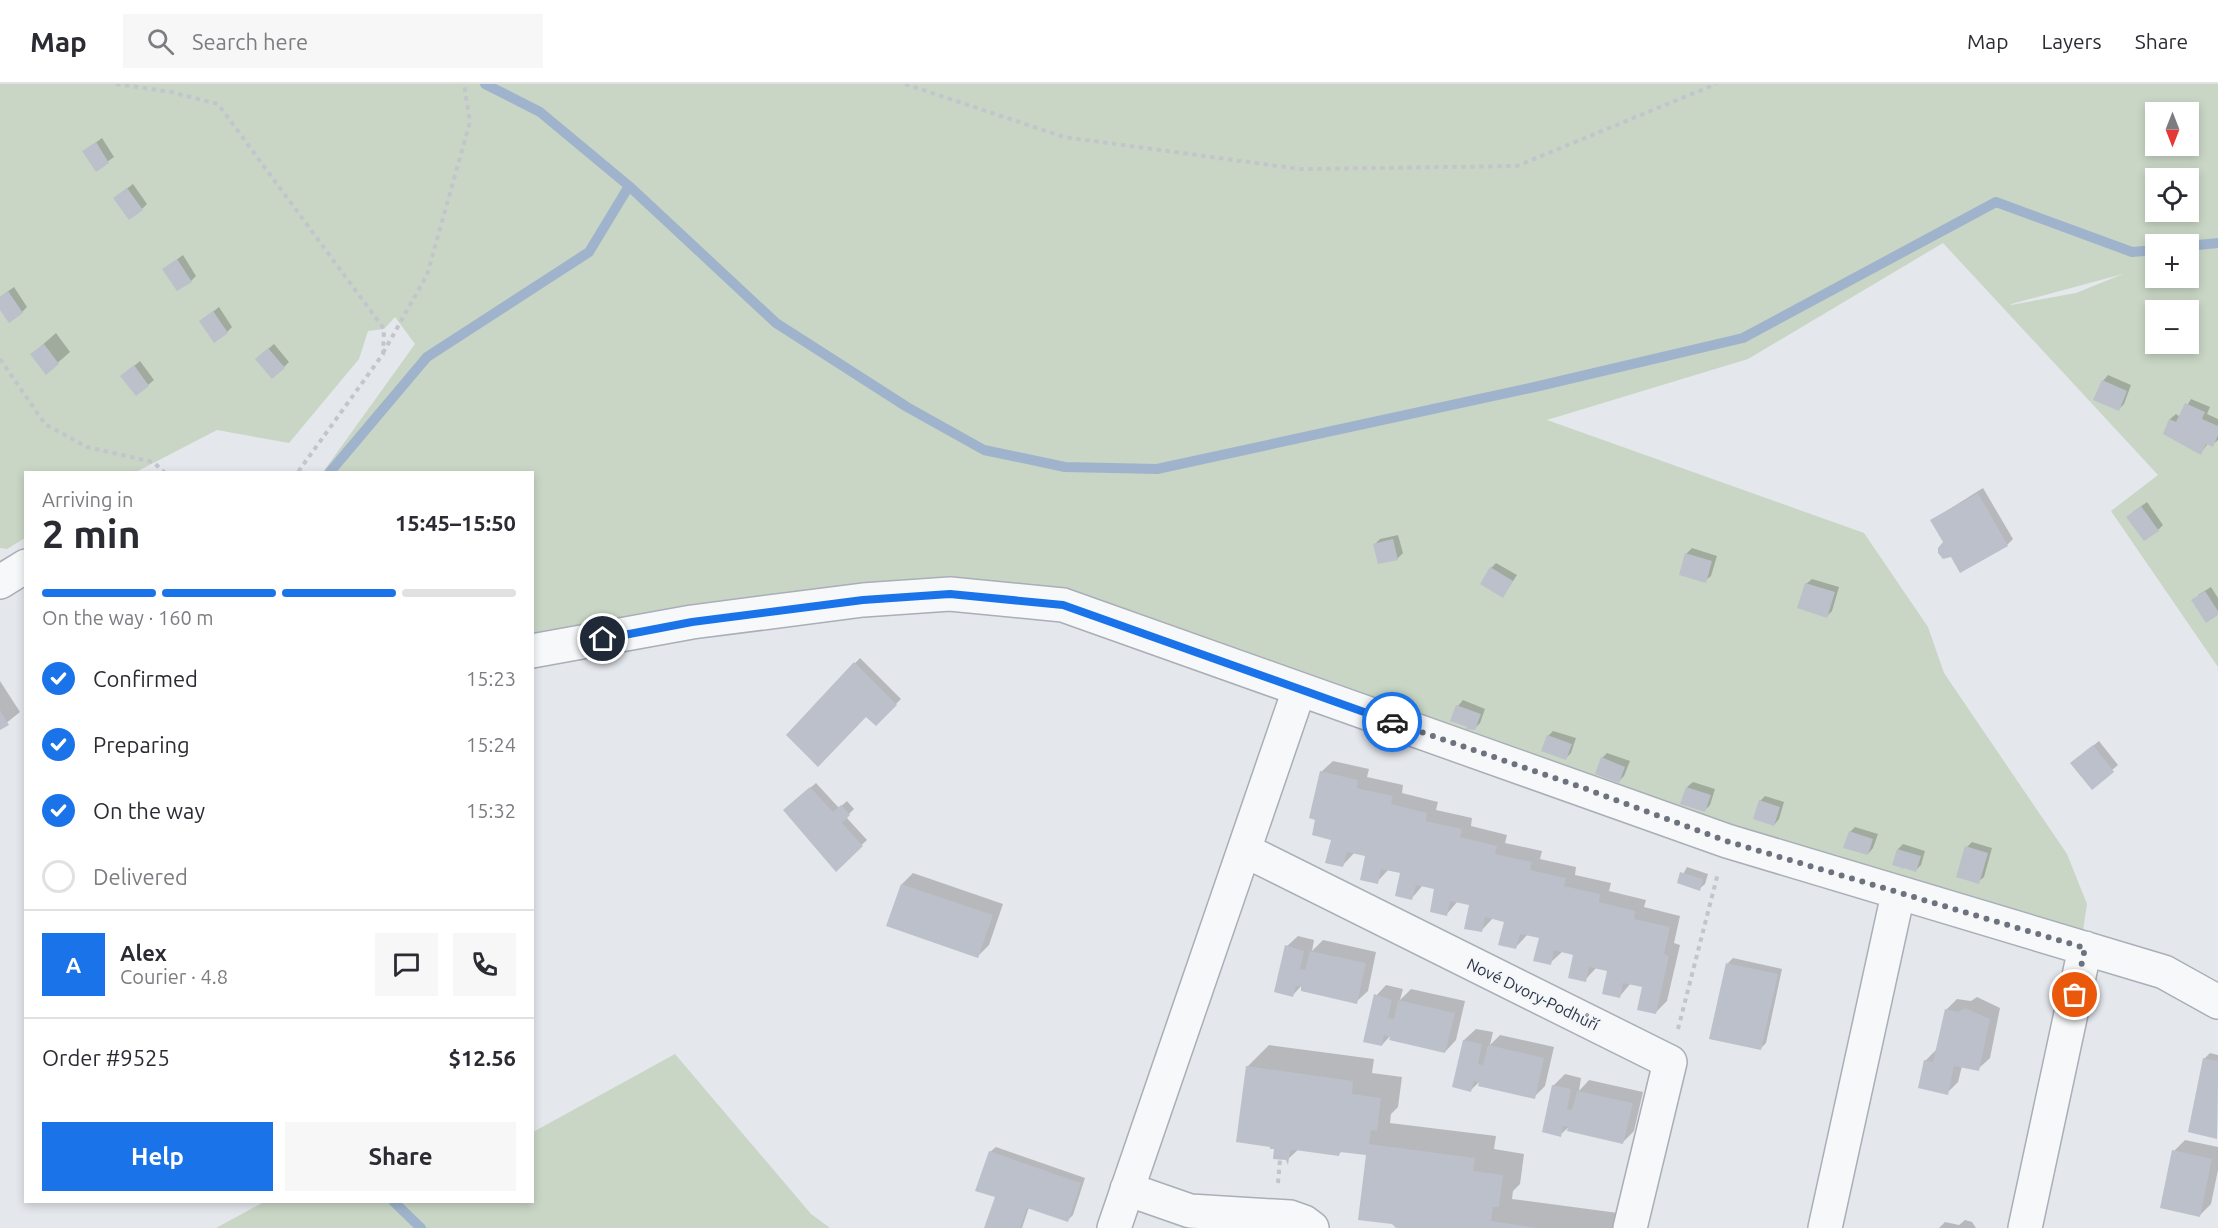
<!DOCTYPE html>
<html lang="en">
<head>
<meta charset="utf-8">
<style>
  body { margin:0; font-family:Ubuntu,sans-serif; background:#f7f7f7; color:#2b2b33; height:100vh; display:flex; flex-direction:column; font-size:22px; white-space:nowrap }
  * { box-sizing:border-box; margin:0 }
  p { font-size:20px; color:#7c7c81 }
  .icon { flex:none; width:33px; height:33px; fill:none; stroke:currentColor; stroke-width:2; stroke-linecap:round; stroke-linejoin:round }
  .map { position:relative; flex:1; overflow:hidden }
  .drawer { position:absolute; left:24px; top:387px; width:510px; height:732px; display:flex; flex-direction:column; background:#fff; border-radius:0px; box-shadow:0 3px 9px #0003 }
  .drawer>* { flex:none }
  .needle { width:39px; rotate:180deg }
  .fabs { position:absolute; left:2145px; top:18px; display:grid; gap:12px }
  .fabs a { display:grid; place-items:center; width:54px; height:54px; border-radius:0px; background:#fff; box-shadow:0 3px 9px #0003; font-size:30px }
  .pin { position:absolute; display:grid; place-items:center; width:51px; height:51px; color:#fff; margin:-26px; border:3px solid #fff; border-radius:50%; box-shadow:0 2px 6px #0007 }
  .courier { position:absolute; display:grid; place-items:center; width:60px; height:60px; margin:-30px; border:4px solid #1a73e8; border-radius:50%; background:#fff; color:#222; box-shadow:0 2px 8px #0007 }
  .head em { font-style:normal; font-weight:600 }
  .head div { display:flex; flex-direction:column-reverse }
  .head { display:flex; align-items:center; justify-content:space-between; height:102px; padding:0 18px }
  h1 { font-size:39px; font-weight:600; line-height:45px }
  .bar { display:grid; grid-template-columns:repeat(4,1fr); gap:9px 6px; align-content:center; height:72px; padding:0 18px }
  .bar i { height:8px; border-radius:4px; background:#e1e1e2 }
  .bar .selected { background:#1a73e8 }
  .bar p { grid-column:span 4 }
  .line { display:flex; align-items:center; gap:15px; padding:0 18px; border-top:2px solid #e1e1e2 }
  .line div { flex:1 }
  .round { display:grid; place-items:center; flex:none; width:63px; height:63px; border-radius:0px; background:#f7f7f7 }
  ol { padding:0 18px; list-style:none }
  li { display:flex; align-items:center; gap:18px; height:66px }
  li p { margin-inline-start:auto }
  li .icon { padding:6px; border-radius:50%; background:#1a73e8; color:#fff; stroke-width:4 }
  li:last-child { color:#7c7c81 }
  li i { width:33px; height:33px; border:3px solid #e1e1e2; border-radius:50% }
  .cta { display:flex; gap:12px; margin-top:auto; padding:12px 18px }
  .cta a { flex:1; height:69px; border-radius:0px; background:#1a73e8; color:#fff; font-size:24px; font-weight:600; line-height:69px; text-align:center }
  .cta a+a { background:#f7f7f7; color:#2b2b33 }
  header { display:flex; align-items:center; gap:36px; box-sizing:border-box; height:84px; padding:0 30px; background:#fff; border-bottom:2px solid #e1e1e2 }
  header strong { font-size:28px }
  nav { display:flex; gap:33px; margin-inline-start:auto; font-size:21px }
  .search { width:420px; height:54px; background:#f7f7f7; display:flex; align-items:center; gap:15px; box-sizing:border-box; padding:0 21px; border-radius:0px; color:#7c7c81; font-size:22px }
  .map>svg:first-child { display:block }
  .green { fill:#c9d6c5; fill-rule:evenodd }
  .shadow { fill:#0003 }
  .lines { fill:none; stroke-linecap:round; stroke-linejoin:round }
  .stream { stroke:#9fb4cc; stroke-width:10 }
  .building { fill:#bbc0ca }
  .minor-casing { stroke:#a9aeb7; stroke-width:36 }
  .path { stroke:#c2c5cb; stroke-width:4; stroke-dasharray:4.5 4.5; stroke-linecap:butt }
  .minor { stroke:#f7f8fa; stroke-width:33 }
  .done { stroke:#6c737f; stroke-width:6; stroke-dasharray:0 10.8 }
  .route { stroke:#1a73e8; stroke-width:8 }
  .labels { text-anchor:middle; stroke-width:4.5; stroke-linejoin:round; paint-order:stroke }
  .street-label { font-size:16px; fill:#2b3445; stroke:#f4f6f9 }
</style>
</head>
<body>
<header>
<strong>Map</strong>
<div class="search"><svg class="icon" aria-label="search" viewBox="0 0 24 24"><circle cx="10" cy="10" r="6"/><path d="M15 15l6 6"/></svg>Search here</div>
<nav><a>Map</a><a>Layers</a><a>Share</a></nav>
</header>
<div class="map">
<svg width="2218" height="1144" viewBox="0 0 2218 1144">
  <rect width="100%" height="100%" fill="#e4e7ec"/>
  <path class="green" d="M0,0H2218V583L2111,427L2158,391L1943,159L1748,275L1547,336L1864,449L1928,543L1944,589L2067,770L2087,820L2082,853L1737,750L1061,514L551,552L533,550L532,388H323L415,260L395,233L384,245L368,247L359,275L289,359L217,346L136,388H26L25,454L7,465L0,464ZM2156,28H2188V62H2156ZM2156,94H2188V128H2156ZM2156,160H2188V194H2156ZM2123,190L2076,209L2011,221V220ZM2156,226H2188V260H2156Z
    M675,970L811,1130L830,1144H216L264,1118H532L533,1048Z"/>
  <path class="shadow" d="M102,54L114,73L96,86L84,67Z
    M133,100L147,120L142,125L121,109Z
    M183,171L196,192L191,197L164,185Z
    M14,203L27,223L22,228L0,223V213Z
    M219,223L232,243L227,248L201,237Z
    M56,249L70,268L46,289L32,270Z
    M274,260L289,278L284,283L262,270Z
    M140,277L154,296L137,310L128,287Z
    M2108,291L2131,301L2124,320L2119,325L2103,297Z
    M2191,315L2210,323L2207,330L2218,335V356L2212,361L2208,359L2201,369L2164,349L2170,335L2176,330L2180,333Z
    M1983,404L2013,455L2007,461L1952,471L1932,436Z
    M2147,418L2163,441L2158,446L2133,428Z
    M1398,451L1403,469L1398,474L1379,478L1374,461L1380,455Z
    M1692,464L1717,472L1711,492L1705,497L1686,470Z
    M1496,479L1517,491L1503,512L1491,484Z
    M1812,495L1839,503L1832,527L1827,532L1806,500Z
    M2211,503L2218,514V529L2198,511Z
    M860,574L901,615L876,640L866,631L788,650Z
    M0,597L20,628L0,644Z
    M1463,616L1485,625L1480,639L1475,644L1452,636L1458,622Z
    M1553,647L1576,654L1571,669L1566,674L1548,652Z
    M2099,657L2118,681L2092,703L2078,674Z
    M1607,669L1630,677L1624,692L1619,697L1602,674Z
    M1333,677L1369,685L1367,693L1403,701L1402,709L1438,718L1436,726L1472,734L1471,742L1507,751L1505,759L1542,767L1540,775L1576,783L1575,791L1611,799L1609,807L1646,816L1644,823L1680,832L1674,859L1680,861L1667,917L1655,929L1644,902L1631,899L1620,912L1609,886L1597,883L1585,896L1575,870L1562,868L1550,879L1540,853L1528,850L1516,863L1505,837L1493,834L1481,847L1471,820L1458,817L1446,831L1436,804L1423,801L1412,814L1402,788L1389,785L1377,798L1367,771L1355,768L1343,781L1333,755L1321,688Z
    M1693,698L1715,705L1710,721L1705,726L1687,703Z
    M816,699L839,724L847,717L854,725L846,733L867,756L836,785L790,721Z
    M1765,712L1784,718L1779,735L1774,741L1760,717Z
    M1855,743L1878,750L1873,764L1868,770L1850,748Z
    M1972,758L1992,764L1984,793L1978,798L1967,763Z
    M1903,760L1925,767L1921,781L1916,786L1898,765Z
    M1687,783L1708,790L1705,800L1699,805L1679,798Z
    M913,789L1003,820L989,861L978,872L902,800Z
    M1298,852L1314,856L1312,867L1323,856L1376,868L1368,907L1356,918L1303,900L1293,911L1286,863Z
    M1733,874L1782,885L1766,959L1760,965L1728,879Z
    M1386,901L1403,905L1400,916L1411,905L1465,917L1456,956L1445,968L1392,950L1382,961L1375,913Z
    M1977,913L2000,924L1990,974L1978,985L1962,982L1958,998L1947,1009L1925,977L1937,965L1946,926L1957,915L1971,917Z
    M1476,945L1493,948L1490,961L1500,951L1554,963L1545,1002L1534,1013L1481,996L1471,1006L1454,1002L1464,956Z
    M1269,961L1374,975L1372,989L1402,993L1398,1023L1391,1030L1390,1039L1496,1052L1494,1065L1524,1070L1520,1100L1513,1107L1512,1115L1618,1129L1616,1144H1397L1368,1070L1342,1067L1339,1070L1299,1065L1288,1075L1276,1064L1247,983Z
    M2210,969L2218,971L2217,1053L2204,975Z
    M1565,990L1581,994L1579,1007L1589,996L1643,1008L1634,1047L1623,1058L1571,1041L1560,1051L1553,1002Z
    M2185,1056L2218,1063V1086L2211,1120L2199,1132L2174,1067Z
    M996,1063L1085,1094L1073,1131L1067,1137L1029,1123L1022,1144H986L997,1112L990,1068Z
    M1965,1136L1972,1138L1976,1144H1939L1945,1138L1959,1141Z"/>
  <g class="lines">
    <path class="stream" d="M485,0L540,28L629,102L776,239L907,323L984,366L1065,383L1157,385L1539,302L1743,254L1996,118L2132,168L2156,166
      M2188,162L2218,159
      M330,388L427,273L589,168L629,102
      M394,1118L421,1144"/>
  </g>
  <path class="building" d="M96,58L109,79L96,88L82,67Z
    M127,104L143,126L129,136L113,114Z
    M177,175L192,198L177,207L162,185Z
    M8,207L23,229L9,239L0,226V213Z
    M213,227L228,249L214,259L199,237Z
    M44,260L59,280L46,291L30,270Z
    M268,264L285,284L272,295L255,275Z
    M134,281L149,302L136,312L120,292Z
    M2102,296L2127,307L2119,327L2093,316Z
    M2185,319L2205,328L2202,335L2218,342V351L2213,363L2206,360L2201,371L2163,350L2169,335L2176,338Z
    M1978,409L2008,462L1960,489L1951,473L1943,475L1938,469V464L1943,458L1930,436Z
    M2141,422L2159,447L2144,457L2126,433Z
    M1393,455L1398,476L1378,480L1373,460Z
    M1685,469L1712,477L1706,499L1679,491Z
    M1490,483L1513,497L1503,514L1480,500Z
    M1805,499L1835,508L1827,534L1797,524Z
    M2205,507L2218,527V531L2206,539L2191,516Z
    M854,578L897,621L876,642L866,633L818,683L786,651Z
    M1456,621L1481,630L1475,646L1466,645L1467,643L1450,637Z
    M0,626L9,641L0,646Z
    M1547,651L1572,660L1566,676L1541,667Z
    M2093,661L2114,688L2092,706L2070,679Z
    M1601,673L1625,683L1619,699L1595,690Z
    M1320,687L1358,696L1357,704L1393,712L1391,720L1427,729L1426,737L1462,745L1460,753L1497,762L1495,770L1532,778L1530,786L1566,794L1564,802L1600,810L1599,818L1635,827L1634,835L1670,843L1664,870L1669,872L1656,930L1637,926L1642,903L1623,899L1620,914L1602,910L1607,887L1589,883L1586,898L1568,894L1573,871L1554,866L1551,881L1533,877L1539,854L1520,850L1516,865L1498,861L1504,838L1485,833L1482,848L1464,845L1469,821L1450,817L1447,832L1430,828L1434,805L1416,801L1412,816L1395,812L1400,789L1381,785L1378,800L1360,796L1365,772L1347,768L1343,783L1325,779L1331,756L1312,751L1315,736L1309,734Z
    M810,703L833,728L841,721L850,731L842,739L863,762L836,788L783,726Z
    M1686,703L1711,711L1705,728L1680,720Z
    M1759,716L1780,723L1774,742L1753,735Z
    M1849,747L1873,755L1868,771L1843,764Z
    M1965,762L1988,769L1979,800L1956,793Z
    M1897,765L1921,772L1916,788L1904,784L1901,786L1902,784L1892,781Z
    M1680,788L1703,795L1700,807L1677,799Z
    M901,800L993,831L978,874L886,842Z
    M1285,861L1304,867L1300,885L1305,886L1310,867L1366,879L1357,920L1301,907V903L1296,902L1293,913L1274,908Z
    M1726,879L1778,890L1761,966L1709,955Z
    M1374,910L1392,916L1388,934L1394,935L1398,916L1455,929L1445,969L1389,956L1390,953L1384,951L1382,962L1363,958Z
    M1965,924L1990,935L1979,987L1954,982L1948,1011L1918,1004L1924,976L1933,978L1945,925L1958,928Z
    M1463,956L1482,960L1478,980L1483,981L1488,961L1544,974L1535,1015L1478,1002L1479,998L1474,997L1471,1008L1452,1003Z
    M2203,974L2218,977L2217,1055L2188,1048Z
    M1246,982L1353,997L1352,1010L1381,1014L1377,1047L1371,1046L1369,1060L1475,1074L1473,1087L1503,1091L1499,1123H1493L1491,1137L1537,1144H1396L1392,1140L1358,1136L1366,1071L1340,1068L1339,1072L1295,1066L1290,1067L1288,1081L1286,1076L1273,1075L1274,1065H1270V1063L1236,1058Z
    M1552,1001L1571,1005L1567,1025L1572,1026L1577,1007L1633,1019L1623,1060L1567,1047L1568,1043L1563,1042L1561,1053L1542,1048Z
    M2172,1066L2212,1075L2200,1133L2160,1124Z
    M989,1067L1081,1099L1068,1138L1027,1124L1020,1144H984L995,1113L975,1107Z"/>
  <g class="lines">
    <g class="minor-casing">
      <path id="minor" d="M0,498L26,482
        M532,567L692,538L863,516L950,510L1063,521L1727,757L2164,888L2218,918
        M1244,766L1670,978L1630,1144
        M1127,1105L1190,1127L1290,1133L1304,1138L1312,1144
        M1114,1144L1299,606
        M1825,1144L1898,810
        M2025,1144L2085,864"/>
    </g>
    <path class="path" d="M116,0L171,8L218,20L384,245L383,270L298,388
      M905,0L1064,53L1300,85L1517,82L1716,0
      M383,269L427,191L470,38L464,0
      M0,275L45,340L87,363L153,378L164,388
      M1678,945L1718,789
      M1278,1099L1280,1075"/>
    <use href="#minor" class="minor"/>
  </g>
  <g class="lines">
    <path class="done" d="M1392,638L1581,703L1726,757L2085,864L2075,911"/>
    <path class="route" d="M603,555L692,538L863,516L950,510L1063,521L1392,638"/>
  </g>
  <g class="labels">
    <g class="street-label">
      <text transform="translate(1533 910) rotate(26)" y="6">Nové Dvory-Podhůří</text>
    </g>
  </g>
</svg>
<div class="fabs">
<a><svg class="needle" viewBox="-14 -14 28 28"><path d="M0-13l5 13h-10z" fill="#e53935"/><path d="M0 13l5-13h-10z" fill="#7c7c81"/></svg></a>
<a><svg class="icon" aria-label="locate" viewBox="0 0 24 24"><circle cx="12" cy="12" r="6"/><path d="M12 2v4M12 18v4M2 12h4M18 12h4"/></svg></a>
<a>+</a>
<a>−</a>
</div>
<div class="pin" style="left:2075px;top:911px;background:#ea580c"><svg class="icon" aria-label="bag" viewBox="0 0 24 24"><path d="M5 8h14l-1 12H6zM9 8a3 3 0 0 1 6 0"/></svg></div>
<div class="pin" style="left:603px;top:555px;background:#1f2937"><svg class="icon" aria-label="home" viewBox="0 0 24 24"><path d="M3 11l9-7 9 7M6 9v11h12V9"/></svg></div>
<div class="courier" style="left:1392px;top:638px"><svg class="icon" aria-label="car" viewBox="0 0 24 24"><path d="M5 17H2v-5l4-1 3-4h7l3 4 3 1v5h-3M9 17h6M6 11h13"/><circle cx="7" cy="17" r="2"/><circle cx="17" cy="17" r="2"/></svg></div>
<section class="drawer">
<div class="head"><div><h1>2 min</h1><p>Arriving in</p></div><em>15:45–15:50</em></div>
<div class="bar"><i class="selected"></i><i class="selected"></i><i class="selected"></i><i></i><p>On the way · 160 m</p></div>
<ol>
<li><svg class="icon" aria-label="check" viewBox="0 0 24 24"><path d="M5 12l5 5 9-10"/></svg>Confirmed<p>15:23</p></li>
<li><svg class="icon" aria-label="check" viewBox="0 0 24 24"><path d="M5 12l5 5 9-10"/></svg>Preparing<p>15:24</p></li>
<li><svg class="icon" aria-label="check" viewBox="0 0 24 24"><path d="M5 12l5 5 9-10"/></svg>On the way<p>15:32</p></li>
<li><i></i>Delivered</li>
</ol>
<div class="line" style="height:108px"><b class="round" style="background:#1a73e8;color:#fff">A</b><div><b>Alex</b><p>Courier · 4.8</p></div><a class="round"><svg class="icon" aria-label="chat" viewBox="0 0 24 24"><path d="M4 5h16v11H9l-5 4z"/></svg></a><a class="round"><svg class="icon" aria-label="phone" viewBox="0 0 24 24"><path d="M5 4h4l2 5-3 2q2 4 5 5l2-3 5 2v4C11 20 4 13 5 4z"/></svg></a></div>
<div class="line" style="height:78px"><div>Order #9525</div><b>$12.56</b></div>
<div class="cta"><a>Help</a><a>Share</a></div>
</section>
</div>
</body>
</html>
